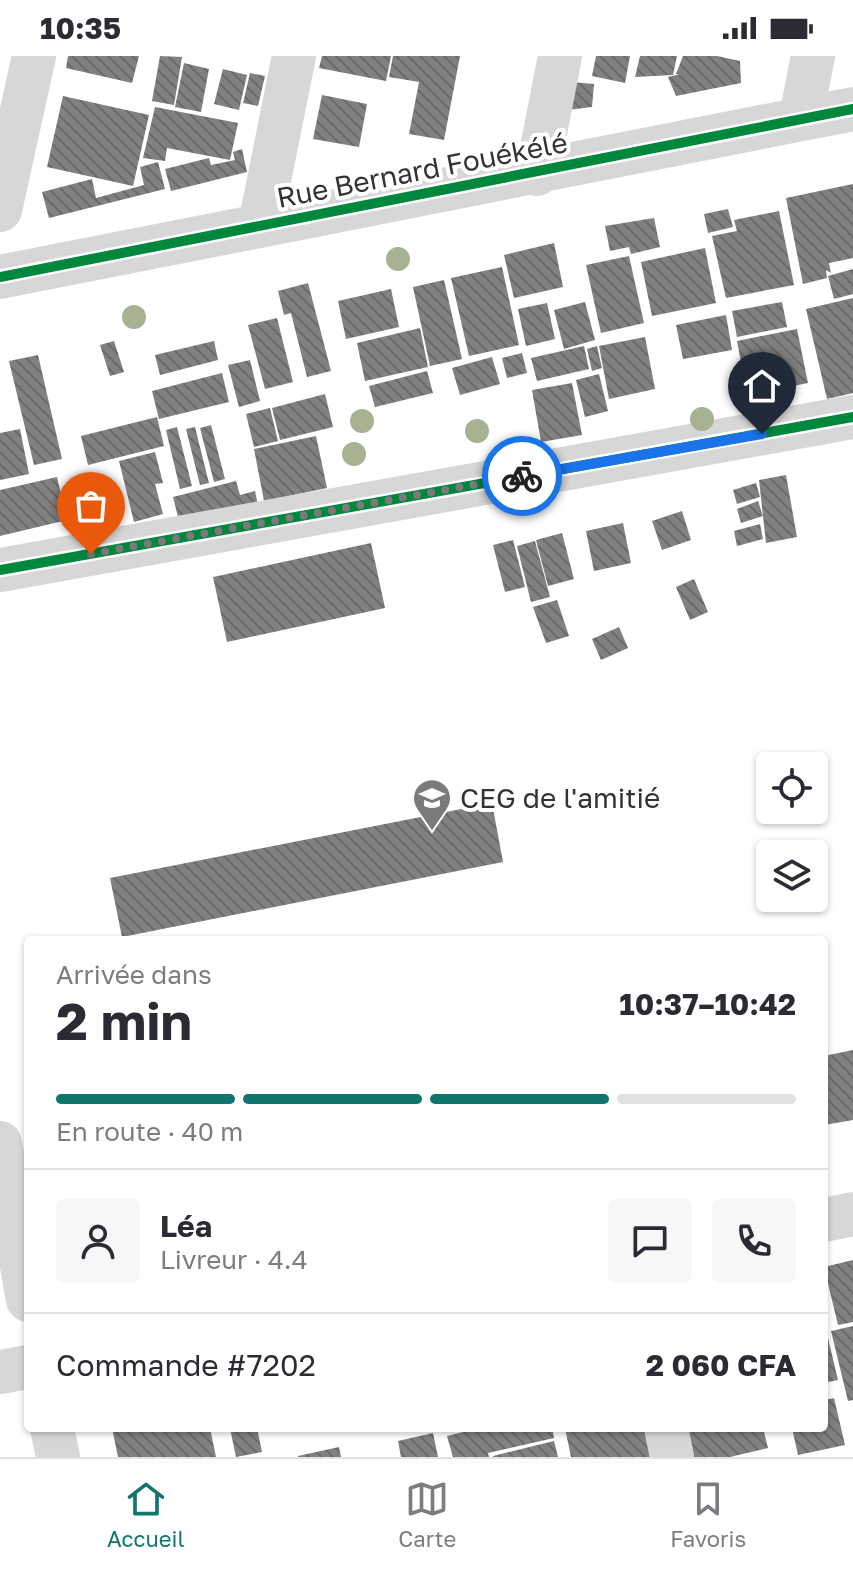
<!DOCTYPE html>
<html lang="fr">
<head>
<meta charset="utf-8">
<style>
  body { margin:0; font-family:"Golos Text",sans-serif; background:#f7f7f7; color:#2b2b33; height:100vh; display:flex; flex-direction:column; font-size:30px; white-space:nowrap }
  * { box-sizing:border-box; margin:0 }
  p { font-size:26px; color:#7c7c81 }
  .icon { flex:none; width:44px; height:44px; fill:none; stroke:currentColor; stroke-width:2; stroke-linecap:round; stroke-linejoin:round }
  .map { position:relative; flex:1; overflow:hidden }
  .side { position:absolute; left:24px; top:880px; width:804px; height:496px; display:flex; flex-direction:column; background:#fff; border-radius:8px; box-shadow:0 2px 6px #0004 }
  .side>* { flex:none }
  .buttons { position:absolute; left:756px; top:696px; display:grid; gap:16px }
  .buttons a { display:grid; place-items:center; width:72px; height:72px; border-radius:8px; background:#fff; box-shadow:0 2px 6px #0004; font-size:40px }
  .pin { position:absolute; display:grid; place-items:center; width:68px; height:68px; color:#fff; margin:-82px -34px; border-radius:50% 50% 50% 0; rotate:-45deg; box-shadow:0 0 8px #0007 }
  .pin .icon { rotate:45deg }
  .courier { position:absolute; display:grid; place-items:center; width:80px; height:80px; margin:-40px; border:6px solid #1a73e8; border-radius:50%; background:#fff; color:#222; box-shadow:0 2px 10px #0007 }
  .headline em { font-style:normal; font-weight:700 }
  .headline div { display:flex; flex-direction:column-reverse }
  .headline { display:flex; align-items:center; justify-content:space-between; height:136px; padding:0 32px }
  h1 { font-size:52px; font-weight:700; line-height:60px }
  .bar { display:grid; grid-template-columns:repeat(4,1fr); gap:12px 8px; align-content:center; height:96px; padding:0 32px }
  .bar i { height:10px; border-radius:6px; background:#e1e1e2 }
  .bar .current { background:#0f766e }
  .bar p { grid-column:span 4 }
  .line { display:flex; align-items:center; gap:20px; padding:0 32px; border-top:2px solid #e1e1e2 }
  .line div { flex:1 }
  .round { display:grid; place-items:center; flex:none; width:84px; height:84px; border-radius:8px; background:#f7f7f7 }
  .status { display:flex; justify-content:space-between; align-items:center; height:56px; padding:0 40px; background:#fff; direction:ltr }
  .status svg { height:22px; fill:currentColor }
  .tab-bar { display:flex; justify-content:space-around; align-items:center; height:112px; border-top:2px solid #e1e1e2; background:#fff; font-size:22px; color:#7c7c81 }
  .tab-bar a { display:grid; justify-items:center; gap:4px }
  .tab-bar .current { color:#0f766e }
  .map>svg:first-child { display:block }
  .building { fill:url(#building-back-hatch) }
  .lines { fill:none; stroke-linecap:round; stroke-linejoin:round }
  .minor { stroke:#d7d7d7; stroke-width:44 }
  .cycleway-casing { stroke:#fff; stroke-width:15 }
  .cycleway { stroke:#00873e; stroke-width:10 }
  .tree { fill:#a7b293 }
  .done { stroke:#7a7a7a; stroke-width:8; stroke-dasharray:0 14.4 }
  .route { stroke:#1a73e8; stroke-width:10 }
  .labels { text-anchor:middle; stroke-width:8; stroke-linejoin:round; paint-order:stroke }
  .street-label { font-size:28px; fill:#333; stroke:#fff }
  .poi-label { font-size:28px; fill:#333; stroke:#fff; text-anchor:start }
</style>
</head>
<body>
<div class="status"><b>10:35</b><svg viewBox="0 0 49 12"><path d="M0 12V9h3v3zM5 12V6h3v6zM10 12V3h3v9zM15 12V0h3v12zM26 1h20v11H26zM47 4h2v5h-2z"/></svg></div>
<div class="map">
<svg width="853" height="1401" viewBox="0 0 853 1401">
  <defs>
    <pattern id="building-back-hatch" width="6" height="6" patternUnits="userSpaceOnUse" patternTransform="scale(2)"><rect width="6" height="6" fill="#818181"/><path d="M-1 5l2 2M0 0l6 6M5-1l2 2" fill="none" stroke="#6a6a6a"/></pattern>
  </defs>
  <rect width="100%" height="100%" fill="#fff"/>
  <path class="building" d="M68,0H139L132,27L66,12Z
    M160,0L182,1L174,49L152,45Z
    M322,0H391L386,25L319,12Z
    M393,0H460L444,84L409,78L419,26L389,21Z
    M596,0H630L625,27L592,20Z
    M640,0H677L673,19L635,21Z
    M683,0H717L740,5L741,27L676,40L668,21L680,18H676Z
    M184,7L209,13L201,56L175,51Z
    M223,13L247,19L239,54L214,48Z
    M250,17L265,20L258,50L243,47Z
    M571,26L594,28L592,51L567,54Z
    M322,39L367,48L359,91L313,83Z
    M63,40L149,59L133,130L47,111Z
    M155,51L238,67L230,104L167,92L165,105L143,102Z
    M242,93L247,116L171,135L165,113L209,102L211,109L235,104L233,96Z
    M158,106L165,133L49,162L42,136L92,123L96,142L144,129L140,111Z
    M853,128V202L829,207L831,217L826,214L827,222L803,228L786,142Z
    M728,153L733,171L708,177L704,158Z
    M779,155L794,229L726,242L712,180L737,175L734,164Z
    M654,162L660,191L631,198L629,191L610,195L605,170Z
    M554,187L563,231L514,242L504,199Z
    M705,192L716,247L652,260L641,206Z
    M629,200L644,267L601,277L586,209Z
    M502,211L519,289L469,300L451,222Z
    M853,213V238L834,243L828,220Z
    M444,224L462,303L430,310L413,231Z
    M308,227L331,315L307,321L291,257L284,259L278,235Z
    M391,233L399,271L346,283L338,245Z
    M853,242V337L827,343L806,253Z
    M585,246L595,284L564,293L554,254Z
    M782,246L787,271L737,281L732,255Z
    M547,247L555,283L526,290L518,253Z
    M726,259L732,294L683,303L676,269Z
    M277,262L293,326L265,333L248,269Z
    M420,272L428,311L365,325L357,287Z
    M797,273L808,327L747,339L737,285Z
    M645,281L655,333L609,343L599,290Z
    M114,285L124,316L110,320L100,289Z
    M214,285L218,304L160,319L155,299Z
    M584,290L589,313L537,325L531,302Z
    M597,290L602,312L592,315L587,293Z
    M522,297L527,317L507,322L502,302Z
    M38,299L62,403L34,409L9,305Z
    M492,301L500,328L460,339L452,312Z
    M250,304L260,345L239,351L228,309Z
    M427,315L433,337L375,351L369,330Z
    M222,317L229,346L159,363L152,335Z
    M599,318L608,355L585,361L576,324Z
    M572,327L582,379L541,386L532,334Z
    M325,338L333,371L280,384L272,352Z
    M270,352L278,385L254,391L246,358Z
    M157,361L164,390L88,409L81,380Z
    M211,369L225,423L214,426L200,372Z
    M177,371L192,430L180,433L166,374Z
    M195,371L209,427L200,429L186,373Z
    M20,373L29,418L0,424V377Z
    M316,380L327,432L264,445L254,393Z
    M155,396L163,427L155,428L163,458L134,466L119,405Z
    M786,419L797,481L766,487L759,424Z
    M57,421L67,464L0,480V434Z
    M236,425L240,439L255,435L258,449L180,469L173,441Z
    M756,427L760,441L737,448L733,434Z
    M758,445L763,460L741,467L737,453Z
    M682,455L691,484L662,494L652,465Z
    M623,467L631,507L594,515L586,475Z
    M760,468L763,483L737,490L734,475Z
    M562,477L574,523L548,530L536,484Z
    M513,484L525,531L505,536L493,489Z
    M535,485L550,541L531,546L517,490Z
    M371,487L385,552L227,586L213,521Z
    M694,523L708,556L690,564L676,531Z
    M557,544L569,580L546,587L533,551Z
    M619,571L628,592L601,604L592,583Z
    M492,747L503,806L122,881L110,822Z
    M853,994V1064L824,1069V1000Z
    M853,1204V1266L838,1269L824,1211Z
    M853,1270V1344L848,1345L831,1275Z
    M827,1278L838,1324L824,1327V1279Z
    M834,1342L845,1389L798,1399L792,1372H824V1344Z
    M112,1372H210L216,1401H118Z
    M230,1372H257L262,1396L236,1401Z
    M479,1372H552L554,1382L488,1397L489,1401H453L447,1380Z
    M565,1372H658L664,1401H571Z
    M686,1372H763L768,1392L730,1401H693Z
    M433,1377L438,1401H401L398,1385Z
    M554,1385L558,1401H493V1400Z
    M339,1391L341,1401H298V1400Z"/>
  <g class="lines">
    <path class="minor" d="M801,61L813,0
      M537,118L560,0
      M0,154L34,0
      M260,169L294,0
      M0,221L853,53
      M0,514L853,361
      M0,1087L28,1244
      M824,1164L853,1158
      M0,1316L28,1311
      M52,1372L58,1401
      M666,1372L672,1401"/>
    <g class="cycleway-casing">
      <path id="cycleway" d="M0,221L853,53
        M0,514L853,361"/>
    </g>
    <use href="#cycleway" class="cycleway"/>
  </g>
  <g class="tree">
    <circle cx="398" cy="203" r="12"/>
    <circle cx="134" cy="261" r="12"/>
    <circle cx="702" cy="363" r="12"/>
    <circle cx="362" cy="365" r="12"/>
    <circle cx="477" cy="375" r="12"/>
    <circle cx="354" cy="398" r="12"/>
  </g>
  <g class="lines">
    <path class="done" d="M91,498L522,420"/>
    <path class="route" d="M522,420L762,378"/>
  </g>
  <defs>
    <g id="school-pin" transform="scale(2)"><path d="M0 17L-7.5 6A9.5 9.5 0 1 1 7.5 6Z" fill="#7a7a7a" stroke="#fff"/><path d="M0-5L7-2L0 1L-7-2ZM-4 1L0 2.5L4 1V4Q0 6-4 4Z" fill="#fff"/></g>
  </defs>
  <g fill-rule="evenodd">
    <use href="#school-pin" x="432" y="742"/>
  </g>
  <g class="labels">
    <g class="street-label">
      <text transform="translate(422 114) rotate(-11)" y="10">Rue Bernard Fouékélé</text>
    </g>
    <g class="poi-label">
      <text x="460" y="752">CEG de l'amitié</text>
    </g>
  </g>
</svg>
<div class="buttons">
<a><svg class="icon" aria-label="locate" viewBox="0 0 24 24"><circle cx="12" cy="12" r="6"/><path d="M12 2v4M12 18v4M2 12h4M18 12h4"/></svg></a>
<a><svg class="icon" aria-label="layers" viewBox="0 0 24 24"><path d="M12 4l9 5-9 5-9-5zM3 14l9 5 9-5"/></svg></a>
</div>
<div class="pin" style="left:91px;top:498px;background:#ea580c"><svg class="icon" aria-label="bag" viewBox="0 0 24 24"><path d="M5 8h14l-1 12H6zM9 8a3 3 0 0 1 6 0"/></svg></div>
<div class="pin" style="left:762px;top:378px;background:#1f2937"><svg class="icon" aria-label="home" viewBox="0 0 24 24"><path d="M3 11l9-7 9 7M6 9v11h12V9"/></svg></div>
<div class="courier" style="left:522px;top:420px"><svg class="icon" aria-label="bike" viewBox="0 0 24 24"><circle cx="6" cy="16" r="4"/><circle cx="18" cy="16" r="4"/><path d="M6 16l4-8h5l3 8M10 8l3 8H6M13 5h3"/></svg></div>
<section class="side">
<div class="headline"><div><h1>2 min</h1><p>Arrivée dans</p></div><em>10:37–10:42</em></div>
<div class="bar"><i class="current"></i><i class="current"></i><i class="current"></i><i></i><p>En route · 40 m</p></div>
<div class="line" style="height:144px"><a class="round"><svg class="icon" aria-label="person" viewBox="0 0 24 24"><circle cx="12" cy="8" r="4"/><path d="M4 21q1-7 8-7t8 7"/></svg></a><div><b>Léa</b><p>Livreur · 4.4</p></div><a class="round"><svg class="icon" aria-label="chat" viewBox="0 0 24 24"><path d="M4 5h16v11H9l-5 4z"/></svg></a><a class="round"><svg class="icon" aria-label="phone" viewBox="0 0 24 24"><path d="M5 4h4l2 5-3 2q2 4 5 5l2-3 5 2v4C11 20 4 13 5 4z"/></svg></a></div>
<div class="line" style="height:104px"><div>Commande #7202</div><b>2 060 CFA</b></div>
</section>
</div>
<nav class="tab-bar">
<a class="current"><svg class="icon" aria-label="home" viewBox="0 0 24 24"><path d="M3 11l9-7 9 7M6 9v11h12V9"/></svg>Accueil</a>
<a><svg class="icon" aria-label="map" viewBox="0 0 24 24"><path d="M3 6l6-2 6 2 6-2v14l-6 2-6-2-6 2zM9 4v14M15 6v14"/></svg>Carte</a>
<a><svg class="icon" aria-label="saved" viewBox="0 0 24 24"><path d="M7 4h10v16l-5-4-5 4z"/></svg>Favoris</a>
</nav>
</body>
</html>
